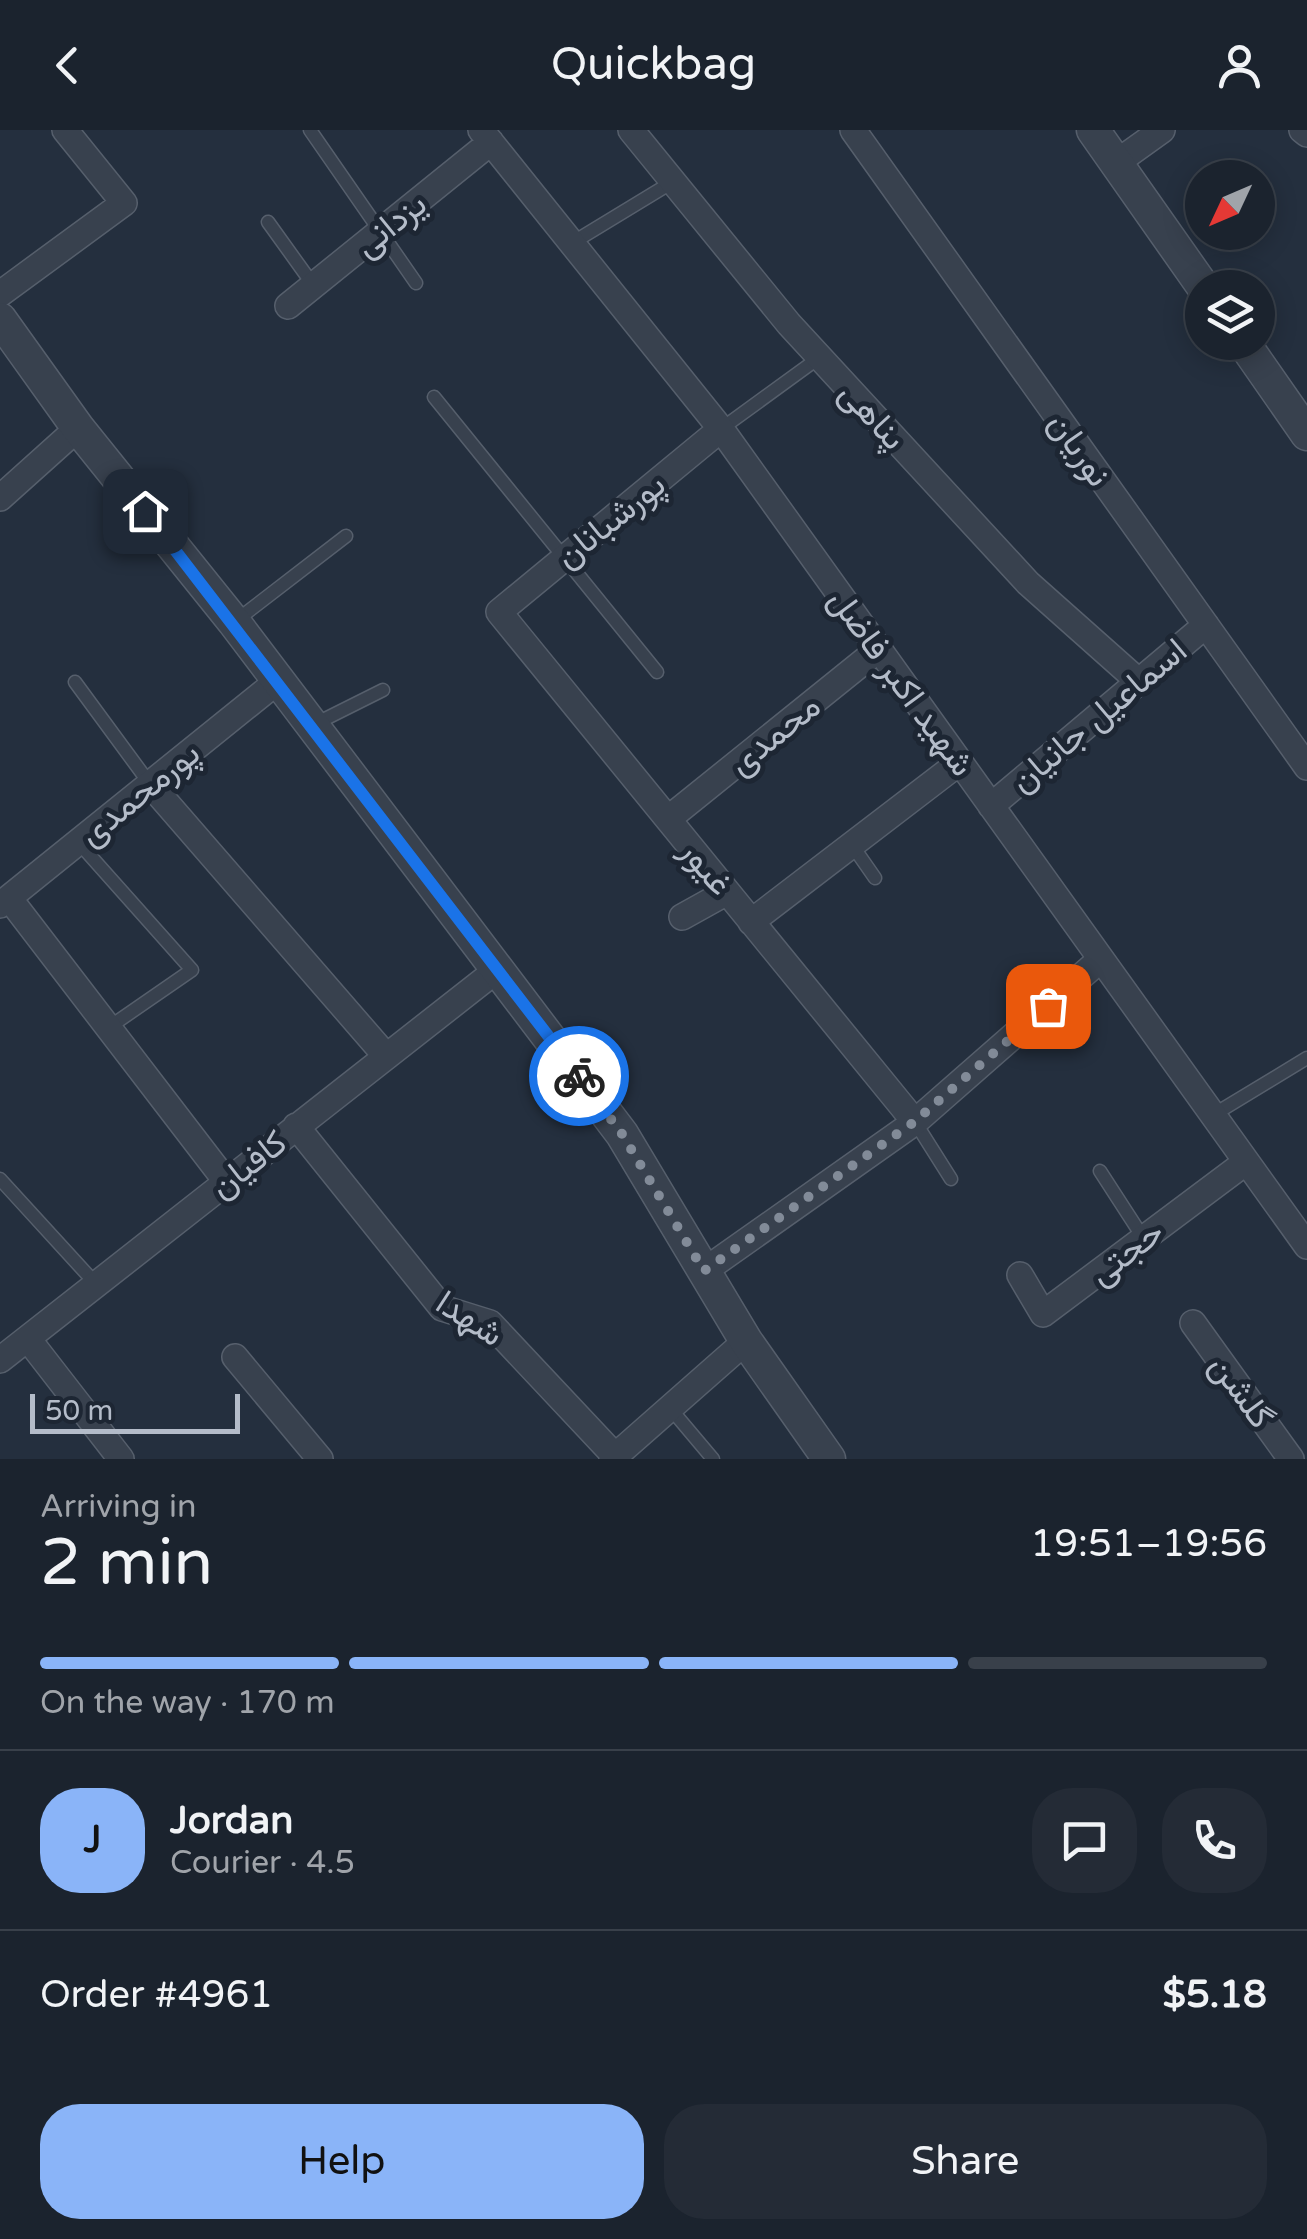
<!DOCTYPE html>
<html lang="en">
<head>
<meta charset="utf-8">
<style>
  body { margin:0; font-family:"Varela Round",Vazirmatn,sans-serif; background:#242b36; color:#f1f3f6; height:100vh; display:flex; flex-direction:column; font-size:38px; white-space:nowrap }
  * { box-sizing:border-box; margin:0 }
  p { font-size:32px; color:#a0a4aa }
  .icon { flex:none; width:55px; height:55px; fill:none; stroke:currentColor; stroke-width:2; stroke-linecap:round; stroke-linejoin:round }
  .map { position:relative; height:1329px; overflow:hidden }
  .drawer { display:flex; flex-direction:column; background:#1b232e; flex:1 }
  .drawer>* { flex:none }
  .needle { width:65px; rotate:226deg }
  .buttons { position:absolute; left:1185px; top:30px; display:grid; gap:20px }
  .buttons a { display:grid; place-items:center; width:90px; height:90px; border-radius:50%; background:#1b232e; box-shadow:0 5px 25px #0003,0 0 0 2px #39404a; font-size:50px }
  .scale { position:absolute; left:30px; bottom:25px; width:210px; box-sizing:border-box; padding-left:10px; border:5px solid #b4bcc9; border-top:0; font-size:28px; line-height:35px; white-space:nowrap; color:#b4bcc9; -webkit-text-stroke:8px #1d2633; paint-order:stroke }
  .pin { position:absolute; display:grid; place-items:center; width:85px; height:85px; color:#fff; margin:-42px; border-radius:20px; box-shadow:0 5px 15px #0006 }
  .courier { position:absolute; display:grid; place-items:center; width:100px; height:100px; margin:-50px; border:8px solid #1a73e8; border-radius:50%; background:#fff; color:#222; box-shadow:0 2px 12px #0007 }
  .overview em { font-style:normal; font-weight:600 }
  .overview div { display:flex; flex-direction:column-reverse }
  .overview { display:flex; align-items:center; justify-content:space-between; height:170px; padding:0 40px }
  h1 { font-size:65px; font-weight:600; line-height:75px }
  .bar { display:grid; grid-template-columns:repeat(4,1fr); gap:15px 10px; align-content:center; height:120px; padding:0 40px }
  .bar i { height:12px; border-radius:8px; background:#39404a }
  .bar .active { background:#8ab4f8 }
  .bar p { grid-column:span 4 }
  .line { display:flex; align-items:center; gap:25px; padding:0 40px; border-top:2px solid #39404a }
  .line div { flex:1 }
  .round { display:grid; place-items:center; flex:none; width:105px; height:105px; border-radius:40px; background:#242b36 }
  .primary-button { display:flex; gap:20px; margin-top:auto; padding:20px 40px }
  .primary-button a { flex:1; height:115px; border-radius:40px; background:#8ab4f8; color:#111; font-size:40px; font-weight:600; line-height:115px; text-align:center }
  .primary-button a+a { background:#242b36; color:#f1f3f6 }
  header { display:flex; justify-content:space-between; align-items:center; height:130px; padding:0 40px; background:#1b232e; font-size:45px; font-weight:600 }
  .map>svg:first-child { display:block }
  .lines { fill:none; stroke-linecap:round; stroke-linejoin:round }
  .service-casing { stroke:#565f6c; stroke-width:15 }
  .minor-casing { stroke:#565f6c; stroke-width:28 }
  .tertiary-casing { stroke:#565f6c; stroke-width:35 }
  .service { stroke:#38414e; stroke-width:12 }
  .minor { stroke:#38414e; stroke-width:25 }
  .tertiary { stroke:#38414e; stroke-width:32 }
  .done { stroke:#828b98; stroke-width:10; stroke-dasharray:0 18 }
  .route { stroke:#1a73e8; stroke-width:12 }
  .labels { text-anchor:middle; stroke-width:10; stroke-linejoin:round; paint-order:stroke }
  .street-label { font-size:35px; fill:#b4bcc9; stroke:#1d2633 }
</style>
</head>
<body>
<header><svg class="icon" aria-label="back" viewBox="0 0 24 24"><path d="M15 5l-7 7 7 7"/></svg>Quickbag<svg class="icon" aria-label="person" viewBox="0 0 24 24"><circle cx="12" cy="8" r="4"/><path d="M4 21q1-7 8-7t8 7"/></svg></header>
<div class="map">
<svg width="1307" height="1329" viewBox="0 0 1307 1329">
  <rect width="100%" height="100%" fill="#242f3e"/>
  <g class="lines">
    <g class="service-casing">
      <path id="service" d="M310,0L416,153
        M268,92L314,156
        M572,113L674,51
        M434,267L657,542
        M721,299L820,227
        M237,490L346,406
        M75,552L150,654
        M315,594L383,560
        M78,712L192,840L108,898
        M852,715L875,748
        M1213,985L1307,928
        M915,992L951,1049
        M1100,1041L1144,1109
        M0,1049L96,1154
        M670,1278L713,1329"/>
    </g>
    <g class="minor-casing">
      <path id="minor" d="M481,0L721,299L1307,1116
        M631,0L789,194L1028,453L1136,549
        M853,0L1307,637
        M1302,0L1307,4
        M1116,33L1162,0
        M0,164L124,73L65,0
        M288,176L491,12
        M721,299L499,482L915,992
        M0,368L78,298
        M150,654L386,926
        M991,676L1206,495
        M668,689L879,519
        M9,768L226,1051
        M0,775L279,550
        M682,787L727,762
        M751,792L960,632
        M296,996L442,1178L490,1193L615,1326
        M704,1141L915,992L1101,829
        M1020,1145L1043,1184L1246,1032
        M1193,1193L1291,1329
        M28,1209L121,1329
        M235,1227L320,1329
        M0,1230L498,839
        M612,1329L746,1211"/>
    </g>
    <g class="tertiary-casing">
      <path id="tertiary" d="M1093,0L1204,158
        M0,189L78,298L234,492L622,1004L746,1211L829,1329
        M1243,212L1307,304"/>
    </g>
    <use href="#service" class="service"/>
    <use href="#minor" class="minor"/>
    <use href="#tertiary" class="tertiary"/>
  </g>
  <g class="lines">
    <path class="done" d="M579,946L622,1004L704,1141L914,992L1048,876"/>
    <path class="route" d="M145,381L579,946"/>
  </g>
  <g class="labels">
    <g class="street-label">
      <text transform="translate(390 94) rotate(-39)" y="12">یزدانی</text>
      <text transform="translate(873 285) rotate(47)" y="12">پناهی</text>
      <text transform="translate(1080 319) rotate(55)" y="12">نوریان</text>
      <text transform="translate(610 390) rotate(-39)" y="12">پورشبانان</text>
      <text transform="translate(902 552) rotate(54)" y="12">شهید اکبر فاضل</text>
      <text transform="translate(1098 585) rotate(-40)" y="12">اسماعیل جانیان</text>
      <text transform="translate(774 604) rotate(-39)" y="12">محمدی</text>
      <text transform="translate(139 663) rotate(-39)" y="12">پورمحمدی</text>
      <text transform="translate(707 737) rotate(51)" y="12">غیور</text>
      <text transform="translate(248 1034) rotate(-38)" y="12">کافیان</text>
      <text transform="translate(1126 1122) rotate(-37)" y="12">حجتی</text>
      <text transform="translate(470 1188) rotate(33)" y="12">شهدا</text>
      <text transform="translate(1242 1261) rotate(54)" y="12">گلشن</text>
    </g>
  </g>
</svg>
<div class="buttons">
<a><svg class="needle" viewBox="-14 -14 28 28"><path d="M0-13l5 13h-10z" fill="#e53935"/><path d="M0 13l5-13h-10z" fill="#a0a4aa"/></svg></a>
<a><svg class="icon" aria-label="layers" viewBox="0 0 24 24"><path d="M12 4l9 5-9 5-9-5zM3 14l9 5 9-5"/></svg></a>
</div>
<div class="scale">50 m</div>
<div class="pin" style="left:1048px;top:876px;background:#ea580c"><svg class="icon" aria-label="bag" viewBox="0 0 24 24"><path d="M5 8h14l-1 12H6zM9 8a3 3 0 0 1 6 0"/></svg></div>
<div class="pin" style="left:145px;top:381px;background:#1f2937"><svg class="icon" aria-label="home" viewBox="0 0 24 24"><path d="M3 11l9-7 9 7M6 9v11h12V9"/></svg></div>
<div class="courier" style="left:579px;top:946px"><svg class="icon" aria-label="bike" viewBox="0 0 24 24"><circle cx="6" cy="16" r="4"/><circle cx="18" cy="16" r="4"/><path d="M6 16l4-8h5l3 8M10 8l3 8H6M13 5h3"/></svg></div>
</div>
<section class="drawer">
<div class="overview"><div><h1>2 min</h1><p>Arriving in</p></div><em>19:51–19:56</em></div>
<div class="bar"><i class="active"></i><i class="active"></i><i class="active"></i><i></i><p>On the way · 170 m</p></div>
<div class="line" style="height:180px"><b class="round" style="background:#8ab4f8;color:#111">J</b><div><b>Jordan</b><p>Courier · 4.5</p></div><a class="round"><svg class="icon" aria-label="chat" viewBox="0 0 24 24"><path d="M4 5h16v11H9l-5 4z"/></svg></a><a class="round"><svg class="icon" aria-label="phone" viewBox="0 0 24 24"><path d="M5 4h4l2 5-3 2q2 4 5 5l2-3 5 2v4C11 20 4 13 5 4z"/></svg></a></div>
<div class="line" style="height:130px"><div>Order #4961</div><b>$5.18</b></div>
<div class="primary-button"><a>Help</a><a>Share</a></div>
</section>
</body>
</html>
